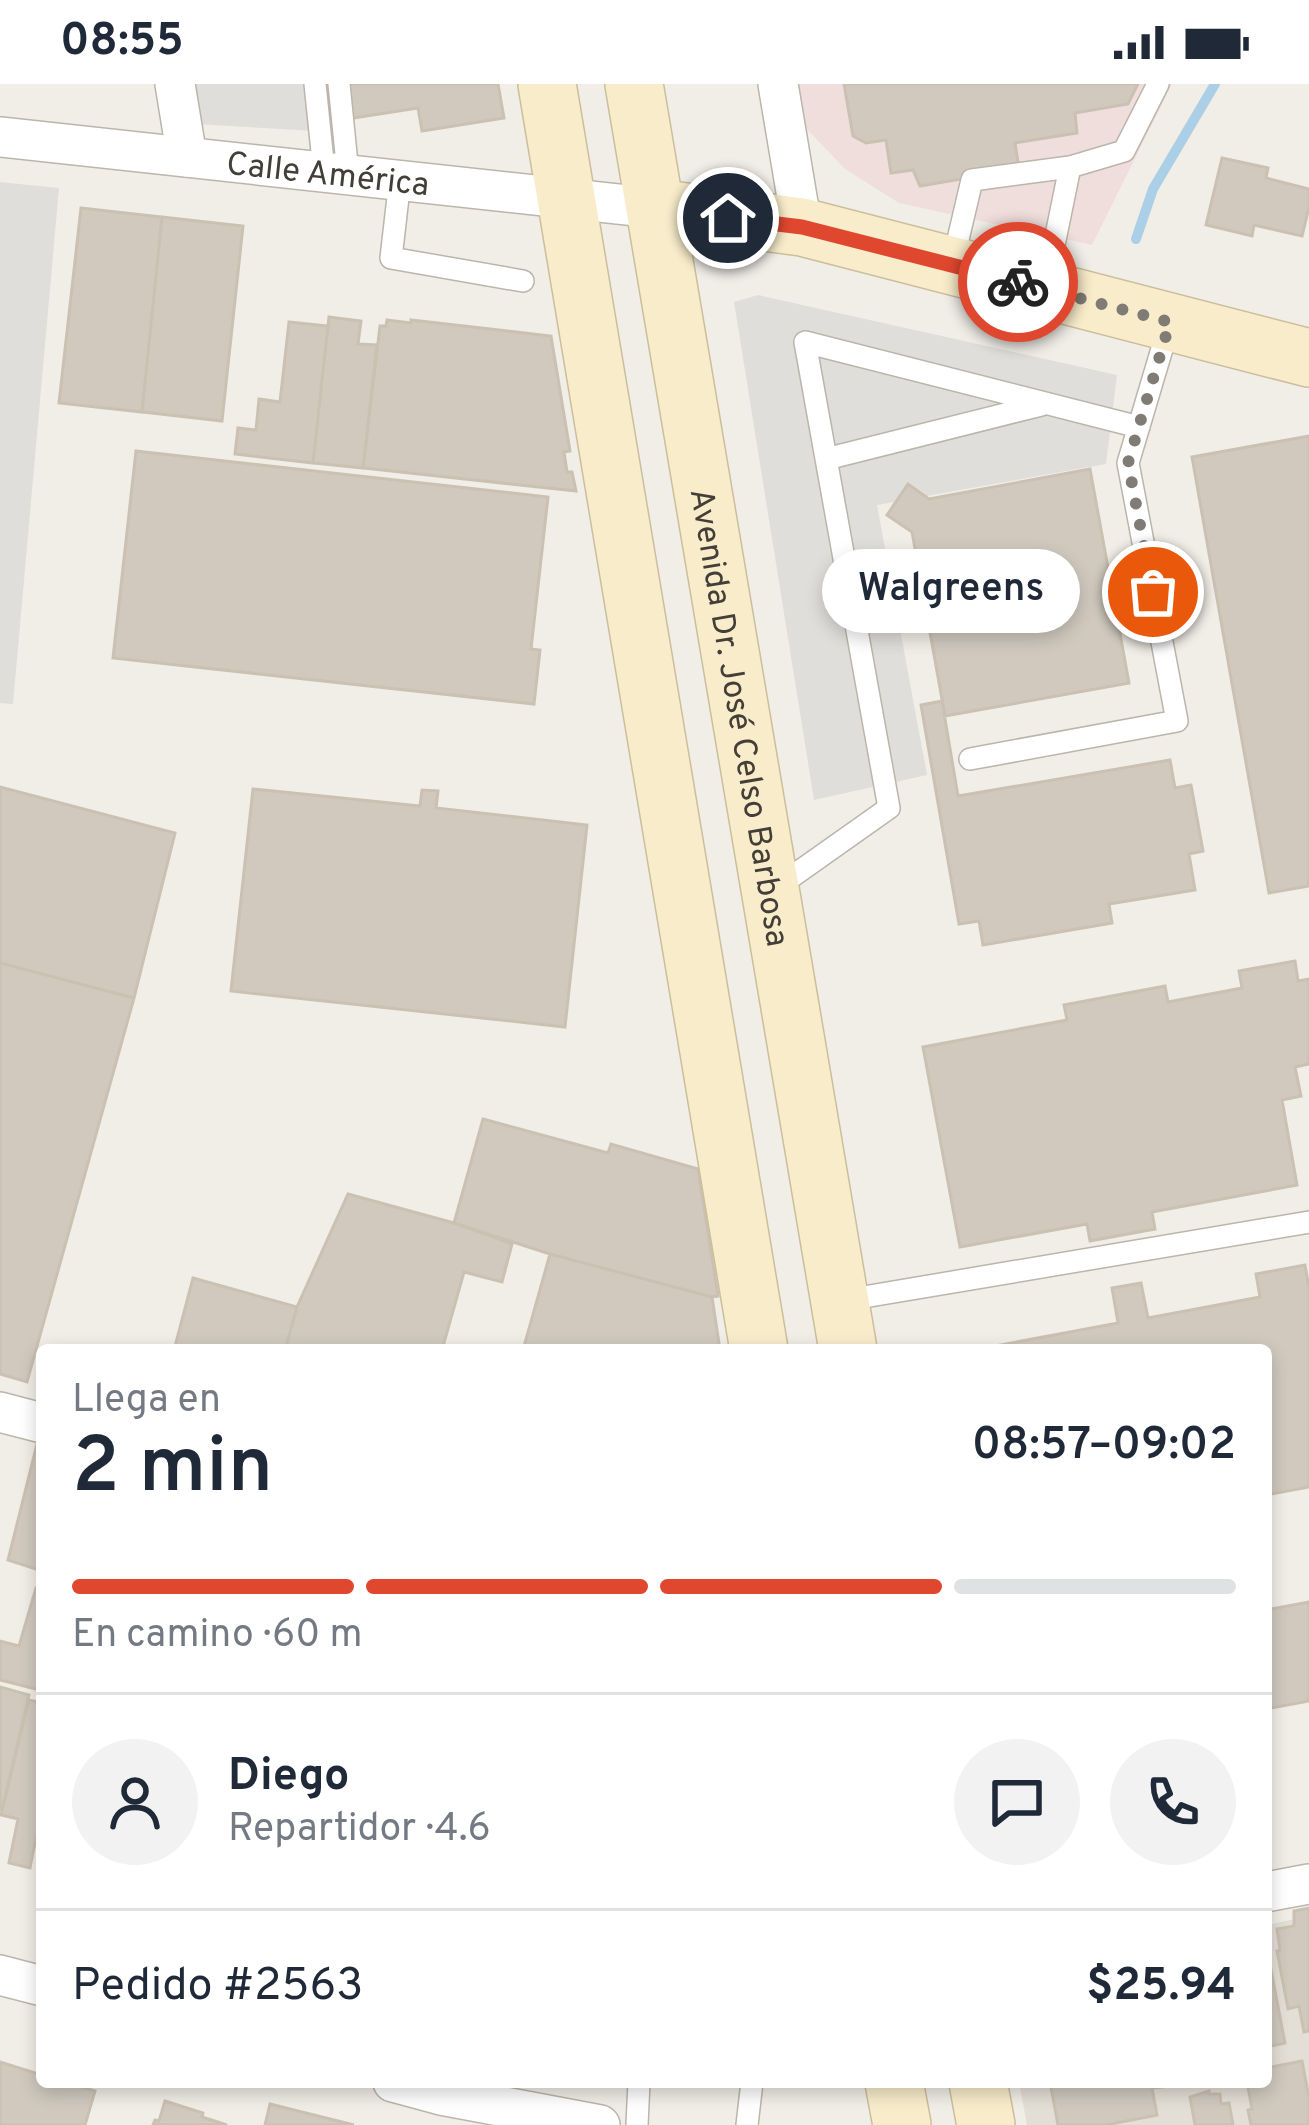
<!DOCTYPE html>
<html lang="es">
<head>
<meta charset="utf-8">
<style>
  body { margin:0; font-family:Overpass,sans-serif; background:#f2f2f3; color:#1f2937; height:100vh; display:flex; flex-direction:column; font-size:45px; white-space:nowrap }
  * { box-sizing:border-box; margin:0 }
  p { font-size:39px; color:#747a83 }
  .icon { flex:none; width:66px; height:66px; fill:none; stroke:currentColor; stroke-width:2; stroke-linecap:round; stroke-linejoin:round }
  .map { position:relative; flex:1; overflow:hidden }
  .side { position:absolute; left:36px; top:1260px; width:1236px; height:744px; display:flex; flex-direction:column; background:#fff; border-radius:12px; box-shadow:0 6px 18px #0003 }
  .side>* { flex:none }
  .pin { position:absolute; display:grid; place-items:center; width:102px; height:102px; color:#fff; margin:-51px; border:6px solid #fff; border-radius:50%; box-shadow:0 3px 12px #0007 }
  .courier { position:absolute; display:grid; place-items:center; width:120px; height:120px; margin:-60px; border:9px solid #e0472f; border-radius:50%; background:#fff; color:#222; box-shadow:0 3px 15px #0007 }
  .bubble { position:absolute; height:84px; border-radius:42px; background:#fff; box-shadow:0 6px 18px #0003; font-size:39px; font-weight:600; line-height:84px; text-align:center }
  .overview em { font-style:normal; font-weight:600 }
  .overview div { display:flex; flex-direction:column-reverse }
  .overview { display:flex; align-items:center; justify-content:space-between; height:204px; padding:0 36px }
  h1 { font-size:78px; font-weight:600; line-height:90px }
  .bar { display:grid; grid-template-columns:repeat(4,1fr); gap:18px 12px; align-content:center; height:144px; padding:0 36px }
  .bar i { height:15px; border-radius:9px; background:#e0e1e3 }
  .bar .selected { background:#e0472f }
  .bar p { grid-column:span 4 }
  .line { display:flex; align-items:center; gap:30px; padding:0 36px; border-top:3px solid #e0e1e3 }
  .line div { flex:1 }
  .round { display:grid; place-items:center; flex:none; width:126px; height:126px; border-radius:63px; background:#f2f2f3 }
  .status { display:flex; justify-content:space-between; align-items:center; height:84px; padding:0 60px; background:#fff; direction:ltr }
  .status svg { height:33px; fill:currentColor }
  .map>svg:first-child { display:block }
  .residential { fill:#e4dfd6 }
  .medical { fill:#f0dedc }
  .parking { fill:#e0dedb }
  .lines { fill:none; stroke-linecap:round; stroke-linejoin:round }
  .stream { stroke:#aacfe7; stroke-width:10 }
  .building { fill:#d1c9be; stroke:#cbc1b2; stroke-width:3 }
  .lane-casing { stroke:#bbb5ab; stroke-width:24 }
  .street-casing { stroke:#bbb5ab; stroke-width:42 }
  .secondary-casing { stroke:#cbbe9c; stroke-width:60 }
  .lane { stroke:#fff; stroke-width:21 }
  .street { stroke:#fff; stroke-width:39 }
  .secondary { stroke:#f8ecca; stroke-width:57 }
  .done { stroke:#807c75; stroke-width:12; stroke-dasharray:0 21.6 }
  .route { stroke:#e0472f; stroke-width:15 }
  .labels { text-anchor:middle; stroke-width:9; stroke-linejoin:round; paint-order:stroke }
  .street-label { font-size:33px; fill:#433e37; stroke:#fff }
</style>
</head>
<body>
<div class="status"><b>08:55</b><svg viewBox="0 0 49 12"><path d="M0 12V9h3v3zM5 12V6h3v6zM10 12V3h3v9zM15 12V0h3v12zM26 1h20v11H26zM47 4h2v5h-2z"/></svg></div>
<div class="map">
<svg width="1309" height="2041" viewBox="0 0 1309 2041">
  <rect width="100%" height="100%" fill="#f1eee7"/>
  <path class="residential" d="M1309,1832V2041H1027L1019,1998H1266V1841Z"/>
  <path class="medical" d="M797,0H1172L1092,161L899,119L845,85L805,43Z"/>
  <path class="parking" d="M189,0H341L349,49L196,40Z
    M0,98L59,104L13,620L0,619Z
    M758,211L1117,291L1106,380L877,421L927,691L814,716L734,218Z"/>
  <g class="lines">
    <path class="stream" d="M1136,155L1153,105L1215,0"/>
  </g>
  <path class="building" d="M341,0H498L504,34L422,47L418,24L347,35Z
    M844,0H1138L1128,20L1075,29L1077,49L1015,59L1019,85L920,102L913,86L891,89L886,56L866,59L853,52Z
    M1222,74L1268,84L1266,94L1309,105V123L1302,152L1254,141L1252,152L1206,141Z
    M81,124L162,133L142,328L59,319Z
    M162,133L243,142L222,337L142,328Z
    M329,233L361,237L358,260L377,261L363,384L313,379Z
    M387,236L411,239V236L551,252L570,367L564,368L567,388H572L576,407L363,384L380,242H386Z
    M289,238L328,242L313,379L235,370L238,344L256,346L259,315L280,318Z
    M1309,352V802L1269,809L1192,373Z
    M136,367L548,413L531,565L540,566L534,620L113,574Z
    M1090,385L1129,599L945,632L912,448L887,431L908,400L929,415Z
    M942,617L958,712L1170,676L1175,704L1191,701L1203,767L1189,770L1195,806L1109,820L1112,839L983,861L979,837L959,840L921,621Z
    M0,703L175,749L134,914L0,879Z
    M253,705L420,722L422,706L438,707L436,724L587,741L565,943L231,907Z
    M1295,877L1298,897L1309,895V980L1295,983L1301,1012L1282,1016L1297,1101L1152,1128L1155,1145L1090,1157L1087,1140L960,1163L923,963L1067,936L1064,921L1165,902L1168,918L1242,904L1239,887Z
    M0,879L134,914L27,1298L0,1290Z
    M483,1035L608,1069L611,1060L698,1085L718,1212L712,1213L550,1170L454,1139Z
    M348,1110L454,1139L512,1160L502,1198L464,1188L442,1266H285L297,1223Z
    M550,1170L712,1213L720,1266H523Z
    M1305,1181L1309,1204V1403L1266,1411V1266H974L1118,1239L1112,1204L1141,1199L1148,1234L1260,1213L1256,1190Z
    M193,1194L297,1223L285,1266H174Z
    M37,1360L42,1361V1487L8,1476Z
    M36,1504L42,1505L40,1606L0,1596V1557L19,1562Z
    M1309,1518V1617L1266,1625V1526Z
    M0,1603L29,1611L2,1726L0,1725Z
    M29,1616L42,1619V1724L30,1784L9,1779L18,1735L1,1731Z
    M1309,1824V1947L1304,1948L1299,1922L1288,1925L1277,1867L1280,1866L1277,1845L1294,1842V1827Z
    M1266,1860L1285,1959L1266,1963Z
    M1302,1977L1309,2014V2041H1251L1248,2026L1252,2025L1247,1998H1266V1984Z
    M0,1978L42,1991V1998H65L95,2007L85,2041H0Z
    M1050,1998H1161L1162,2003L1152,2004L1157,2031L1106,2041H1058Z
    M1209,2007V2010H1220L1221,2020L1229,2019L1233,2041H1195L1190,2013Z
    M165,2017L203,2029L202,2033L227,2041H153L155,2036L159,2037Z
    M270,2020L354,2041H265Z"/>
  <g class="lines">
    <g class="lane-casing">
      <path id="lane" d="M315,0L324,87
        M339,0L348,90
        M1070,83L1124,67L1158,0
        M400,96L391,174L523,197
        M952,181L972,96L1070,83L1045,205
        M826,375L1041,321
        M970,675L1177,637L1128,379L1170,238
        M773,806L889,724L805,258L1139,343
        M840,1217L1309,1138
        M637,2041L639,1998
        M747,2041L752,1998"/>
    </g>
    <g class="street-casing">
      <g id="street">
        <path d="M175,0L187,73"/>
        <path d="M778,0L802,143"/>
        <path id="s1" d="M0,53L655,124"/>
        <path d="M0,1328L42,1339"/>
        <path d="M1266,1808L1309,1800"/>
        <path d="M0,1891L42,1902"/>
        <path d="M393,1998L441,2011L600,2041"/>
      </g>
    </g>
    <g class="secondary-casing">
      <g id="secondary">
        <path d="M547,0L759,1266"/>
        <path id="s2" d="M634,0L848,1266"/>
        <path d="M655,124L802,143L1309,274"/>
        <path d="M894,1998L902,2041"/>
        <path d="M978,1998L986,2041"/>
      </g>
    </g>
    <use href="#lane" class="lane"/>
    <use href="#street" class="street"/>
    <use href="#secondary" class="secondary"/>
  </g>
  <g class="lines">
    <path class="done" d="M1018,198L1170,238L1128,379L1153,508"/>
    <path class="route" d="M728,134L802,143L1018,198"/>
  </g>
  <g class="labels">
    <g class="street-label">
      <text dy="12" stroke="none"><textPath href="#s1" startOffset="330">Calle América</textPath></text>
      <text dy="12" stroke="none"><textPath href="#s2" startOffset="642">Avenida Dr. José Celso Barbosa</textPath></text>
    </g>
  </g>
</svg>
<div class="pin" style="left:1153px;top:508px;background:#ea580c"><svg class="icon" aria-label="bag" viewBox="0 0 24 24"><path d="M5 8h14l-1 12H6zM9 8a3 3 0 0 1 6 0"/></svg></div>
<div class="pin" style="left:728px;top:134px;background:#1f2937"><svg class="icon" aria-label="home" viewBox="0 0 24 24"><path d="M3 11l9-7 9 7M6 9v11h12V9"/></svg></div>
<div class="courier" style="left:1018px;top:198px"><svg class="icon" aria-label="bike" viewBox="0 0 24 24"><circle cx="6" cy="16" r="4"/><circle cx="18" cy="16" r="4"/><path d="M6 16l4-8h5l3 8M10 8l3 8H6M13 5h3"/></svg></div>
<div class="bubble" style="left:822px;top:465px;width:258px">Walgreens</div>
<section class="side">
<div class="overview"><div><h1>2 min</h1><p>Llega en</p></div><em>08:57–09:02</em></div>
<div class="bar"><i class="selected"></i><i class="selected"></i><i class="selected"></i><i></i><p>En camino · 60 m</p></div>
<div class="line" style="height:216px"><a class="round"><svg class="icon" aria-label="person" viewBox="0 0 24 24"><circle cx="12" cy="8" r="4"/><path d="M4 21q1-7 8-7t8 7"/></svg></a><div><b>Diego</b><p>Repartidor · 4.6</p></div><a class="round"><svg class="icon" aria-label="chat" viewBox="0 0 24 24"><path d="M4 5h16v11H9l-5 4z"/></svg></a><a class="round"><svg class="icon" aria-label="phone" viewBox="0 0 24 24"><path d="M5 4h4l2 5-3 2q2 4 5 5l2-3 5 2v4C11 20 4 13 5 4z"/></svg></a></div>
<div class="line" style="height:156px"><div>Pedido #2563</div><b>$25.94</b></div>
</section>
</div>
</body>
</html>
